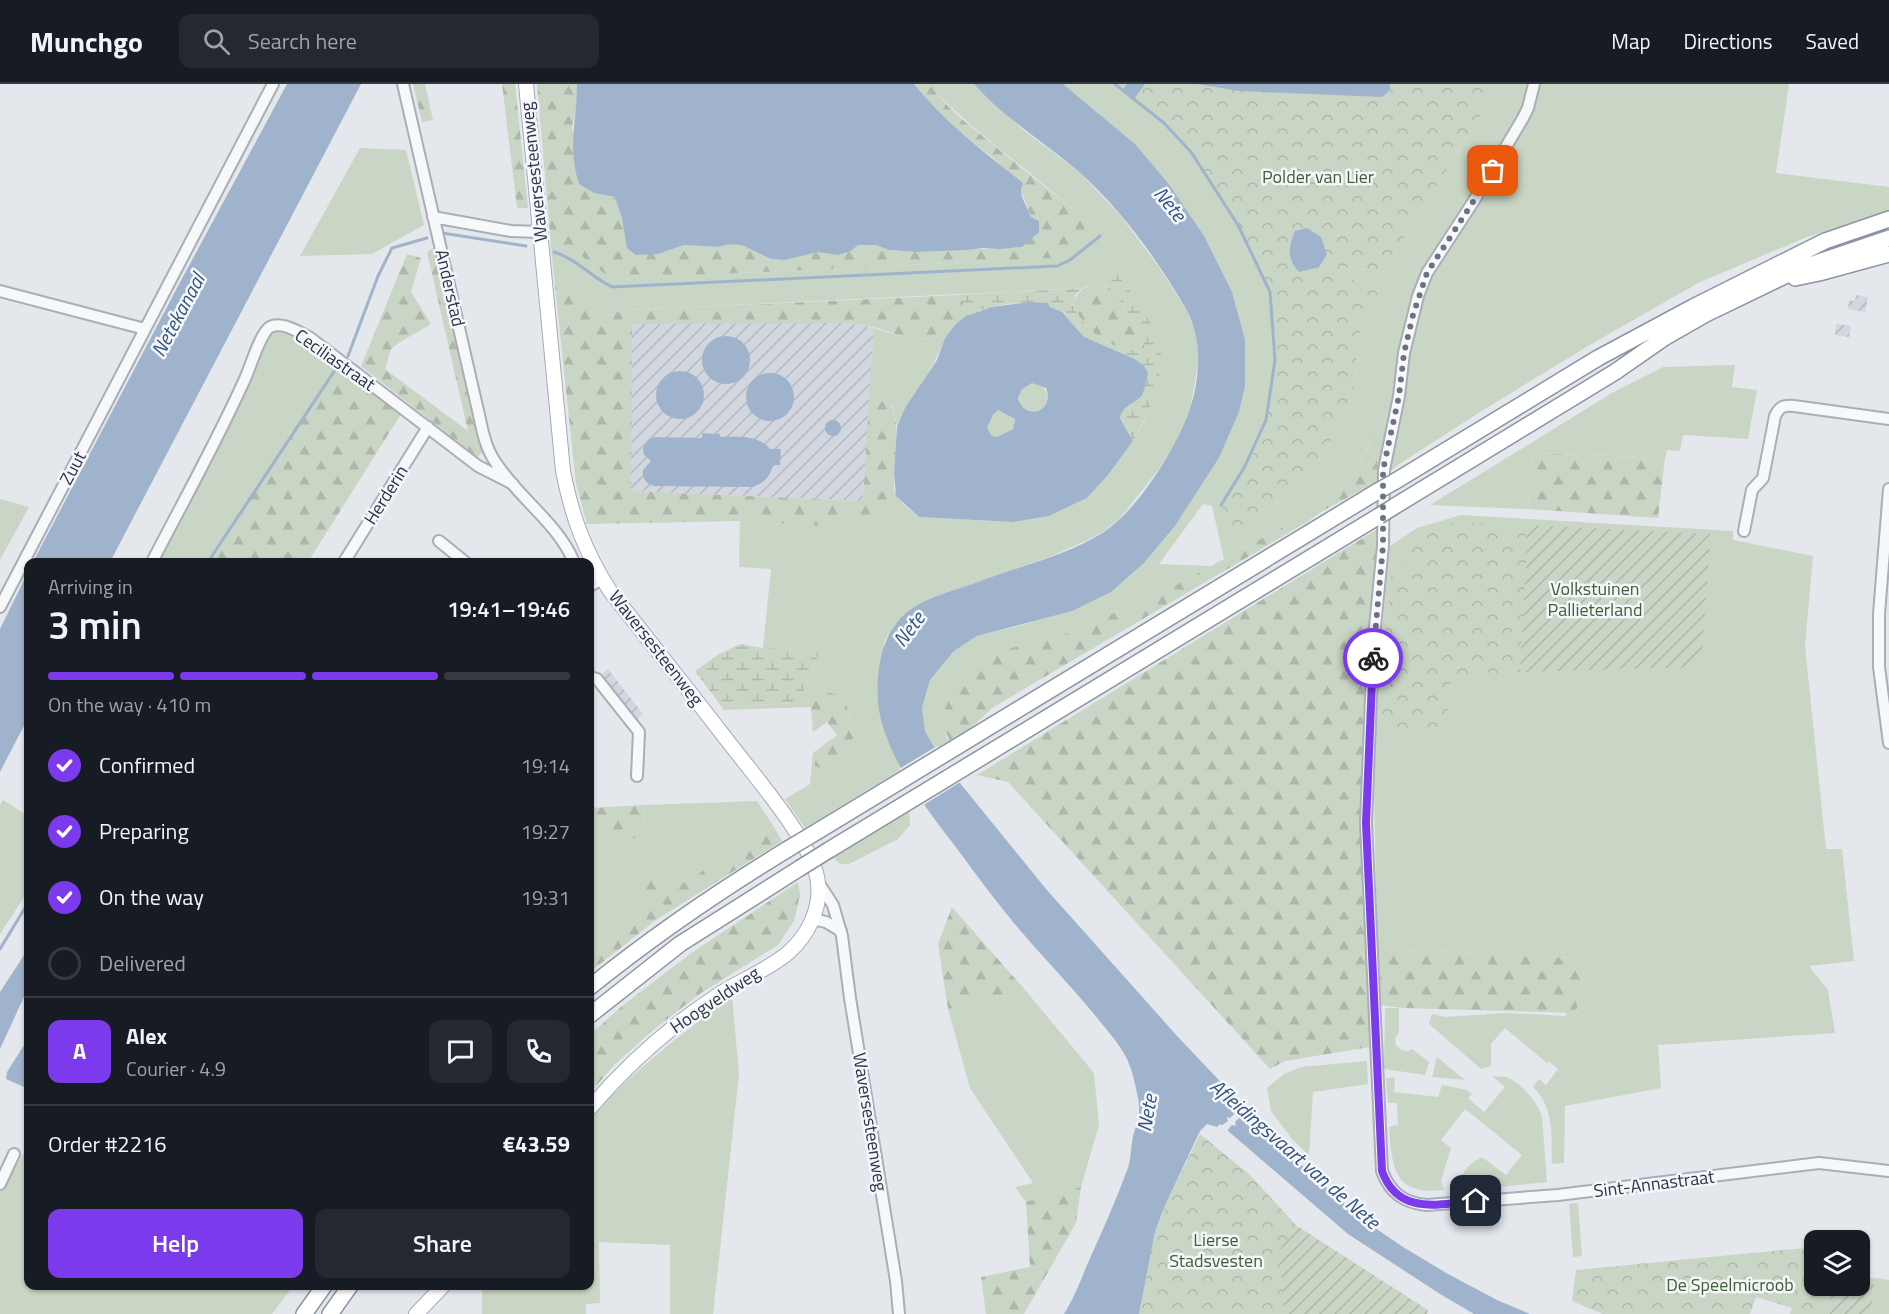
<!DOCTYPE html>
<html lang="en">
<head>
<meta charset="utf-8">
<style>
  body { margin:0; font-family:"Titillium Web",sans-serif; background:#242831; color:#f1f3f6; height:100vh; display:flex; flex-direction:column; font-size:22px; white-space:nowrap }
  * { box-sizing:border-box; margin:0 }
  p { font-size:20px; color:#9ea1a6 }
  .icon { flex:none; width:33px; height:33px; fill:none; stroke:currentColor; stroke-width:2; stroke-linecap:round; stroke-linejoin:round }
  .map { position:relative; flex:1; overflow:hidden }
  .sheet { position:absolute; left:24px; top:474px; width:570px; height:732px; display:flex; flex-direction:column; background:#171b24; border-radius:12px; box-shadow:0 2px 4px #0004 }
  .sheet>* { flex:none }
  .fabs { position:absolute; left:1804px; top:1146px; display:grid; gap:12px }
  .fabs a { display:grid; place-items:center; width:66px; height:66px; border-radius:12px; background:#171b24; box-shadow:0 2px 4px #0004; font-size:30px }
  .pin { position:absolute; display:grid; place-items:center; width:51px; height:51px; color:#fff; margin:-26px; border-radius:12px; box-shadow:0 3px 9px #0006 }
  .courier { position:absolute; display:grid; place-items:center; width:60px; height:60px; margin:-30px; border:4px solid #7c3aed; border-radius:50%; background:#fff; color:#222; box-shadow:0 2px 8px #0007 }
  .head em { font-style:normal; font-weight:600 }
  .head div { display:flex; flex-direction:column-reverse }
  .head { display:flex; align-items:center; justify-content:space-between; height:102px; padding:0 24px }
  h1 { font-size:39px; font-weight:600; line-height:45px }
  .bar { display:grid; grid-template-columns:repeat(4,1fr); gap:9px 6px; align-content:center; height:72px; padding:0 24px }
  .bar i { height:8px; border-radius:4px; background:#363941 }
  .bar .active { background:#7c3aed }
  .bar p { grid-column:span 4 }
  .line { display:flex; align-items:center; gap:15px; padding:0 24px; border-top:2px solid #363941 }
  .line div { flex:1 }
  .round { display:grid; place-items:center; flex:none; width:63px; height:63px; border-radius:12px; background:#242831 }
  ol { padding:0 24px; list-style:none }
  li { display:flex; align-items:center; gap:18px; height:66px }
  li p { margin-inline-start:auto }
  li .icon { padding:6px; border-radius:50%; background:#7c3aed; color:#fff; stroke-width:4 }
  li:last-child { color:#9ea1a6 }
  li i { width:33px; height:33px; border:3px solid #363941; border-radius:50% }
  .action { display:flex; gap:12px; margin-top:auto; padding:12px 24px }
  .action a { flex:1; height:69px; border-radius:12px; background:#7c3aed; color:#fff; font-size:24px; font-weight:600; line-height:69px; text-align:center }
  .action a+a { background:#242831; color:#f1f3f6 }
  header { display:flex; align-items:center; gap:36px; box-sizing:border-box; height:84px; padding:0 30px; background:#171b24; border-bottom:2px solid #363941 }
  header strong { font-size:28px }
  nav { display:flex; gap:33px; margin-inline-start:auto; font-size:21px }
  .search { width:420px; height:54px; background:#242831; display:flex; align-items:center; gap:15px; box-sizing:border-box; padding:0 21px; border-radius:12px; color:#9ea1a6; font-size:22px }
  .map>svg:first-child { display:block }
  .industrial { fill:url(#industrial-furrows) }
  .grass { fill:#c9d6c5 }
  .forest { fill:url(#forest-firs) }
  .wetland { fill:url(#wetland-marsh) }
  .park { fill:url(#park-crowns) }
  .garden { fill:url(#garden-furrows) }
  .water { fill:#9fb4cc; fill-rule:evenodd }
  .pier { fill:#e4e7ec }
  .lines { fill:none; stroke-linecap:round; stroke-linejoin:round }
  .stream { stroke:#9fb4cc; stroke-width:3 }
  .minor-casing { stroke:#a9aeb7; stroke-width:14 }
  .major-casing { stroke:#a3abb8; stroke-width:16 }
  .highway-casing { stroke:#8b94a3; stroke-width:18 }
  .minor { stroke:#f7f8fa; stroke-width:10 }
  .major { stroke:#fff; stroke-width:14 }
  .highway { stroke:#fff; stroke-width:15 }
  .highway-bridge-casing { stroke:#8b94a3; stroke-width:18; stroke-linecap:butt }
  .highway-bridge { stroke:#fff; stroke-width:15 }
  .done { stroke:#6c737f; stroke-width:6; stroke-dasharray:0 10.8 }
  .route { stroke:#7c3aed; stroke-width:8 }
  .labels { text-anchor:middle; stroke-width:5; stroke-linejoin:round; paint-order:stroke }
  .street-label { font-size:18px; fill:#2b3445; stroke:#f4f6f9 }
  .park-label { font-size:18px; fill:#3f6138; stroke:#f4f6f9 }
  .water-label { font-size:20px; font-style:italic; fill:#34527a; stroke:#f4f6f9 }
</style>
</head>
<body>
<header>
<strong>Munchgo</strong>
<div class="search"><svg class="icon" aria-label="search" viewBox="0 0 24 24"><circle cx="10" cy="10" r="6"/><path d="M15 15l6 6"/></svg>Search here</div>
<nav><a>Map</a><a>Directions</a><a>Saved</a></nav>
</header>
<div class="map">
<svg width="1889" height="1230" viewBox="0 0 1889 1230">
  <defs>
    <pattern id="industrial-furrows" width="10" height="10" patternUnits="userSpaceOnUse" patternTransform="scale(1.5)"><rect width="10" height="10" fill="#d2d6de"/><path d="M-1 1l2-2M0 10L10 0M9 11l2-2" fill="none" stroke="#b4b8c0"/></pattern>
    <pattern id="forest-firs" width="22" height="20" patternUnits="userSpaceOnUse" patternTransform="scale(1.5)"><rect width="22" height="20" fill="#c9d6c5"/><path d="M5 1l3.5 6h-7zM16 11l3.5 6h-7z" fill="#adb8ab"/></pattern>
    <pattern id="wetland-marsh" width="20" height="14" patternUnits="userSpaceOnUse" patternTransform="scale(1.5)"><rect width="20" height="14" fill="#c9d6c5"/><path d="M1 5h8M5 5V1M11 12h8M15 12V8" fill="none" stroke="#adb8ab"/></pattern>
    <pattern id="park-crowns" width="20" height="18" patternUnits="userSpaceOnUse" patternTransform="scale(1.5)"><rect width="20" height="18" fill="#c9d6c5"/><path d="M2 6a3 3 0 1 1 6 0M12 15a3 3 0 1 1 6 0" fill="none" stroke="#adb8ab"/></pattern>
    <pattern id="garden-furrows" width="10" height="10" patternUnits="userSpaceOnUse" patternTransform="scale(1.5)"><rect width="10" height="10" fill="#c9d6c5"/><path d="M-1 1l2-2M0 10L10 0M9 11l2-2" fill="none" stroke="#adb8ab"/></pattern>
  </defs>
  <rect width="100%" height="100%" fill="#e4e7ec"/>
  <path class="industrial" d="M1856,211L1868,213L1865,228L1848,225L1849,216L1855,217Z
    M632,239H849L874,244L863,417L630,407Z
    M1836,240L1851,242L1849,253L1835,251Z
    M608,585L643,630L635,637L600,591Z"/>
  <path class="grass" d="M929,0H974L1022,45L1080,89L1120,131L1159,183L1187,227L1196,248L1199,275L1190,325L1178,355L1159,385L1120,434L1106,446L1090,455L1047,474L994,492L915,523L896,539L884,558L887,654L902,685L805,744L785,715L810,700L813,669L815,682L854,659L846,616C837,606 823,610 811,610V623L724,626V622L798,619L820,567L763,564L771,485L739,483L740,437L827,442L863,433L893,429L894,406L903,420L919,433L1013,438L1049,432L1064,425L1087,414L1108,391L1133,357L1144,338L1161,274L1113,185L1098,198L1083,204L607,227L587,218L571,203L554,193L551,161C577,161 593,185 614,195L1055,174L1066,169L1089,142C1040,90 976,54 929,0Z
    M1063,0H1113L1164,39L1191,68L1238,141L1270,208L1275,276L1266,336L1244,384L1221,420L1253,440L1294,403L1325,368L1353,311L1359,251L1380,204L1339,191L1340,183L1386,188L1393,171L1480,32L1492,11L1494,0H1789L1776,89L1889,103V127L1807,153L1700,198L1588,262L1480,328L1398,381L1380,396L1372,354L1356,389L1321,428L1307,438L1304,432L1224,475L1212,422L1203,420L1159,480L1211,482L1150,515L1122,525L1079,546L985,571L967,582L957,596L946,654L949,657L935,665L925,647L922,624L930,596L954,567L977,552L1026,540L1111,508L1144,479L1175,442L1219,374L1239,328L1245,302L1168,99L1135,60Z
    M360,64L406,66L424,141L372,170L300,172Z
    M874,244L909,255L945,254C933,288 911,311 897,343L893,322L875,313L869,316Z
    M275,248L289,250L337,283L208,478H156L260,273L265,256Z
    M1735,281L1732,303L1757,306L1748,355L1683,351L1680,367L1667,366L1665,374L1532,369L1528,425L1430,421L1612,309L1663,283Z
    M1019 313a14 14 0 1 1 28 0a14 14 0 1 1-28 0Z
    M998,326L1015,335L1013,345L997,353L992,352L987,344L993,331Z
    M0,415L29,423L0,476Z
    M1461,431L1733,447V456L1813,472L1805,562L1826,765H1842L1854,877L1809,882L1828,906L1835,949L1658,961L1661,1004L1565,1022L1564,1079L1552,1080C1551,1051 1555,1025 1533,1003L1539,995L1546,1001L1558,985L1548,977L1547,979L1505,944L1491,960V982L1481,985L1429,940L1432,930L1445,933L1507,929L1566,932V929H1576L1586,875C1516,871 1447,866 1377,866L1373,640L1390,462L1417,444Z
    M3,716L28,732V807L0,850V721Z
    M757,717L774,743L676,804L639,820L644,831L590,876V745L594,748L628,757L643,744L644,721Z
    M909,727L910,741L898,755L849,780H840L832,773Z
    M1026,907L1094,989L1099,1041L1081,1103L1026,1118L1015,1103L1033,1099L970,1004L948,925Z
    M732,912L739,990L713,1230H670V1161L599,1158L600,1219L586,1220V1230H482V1202H590V1034C634,986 680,951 732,912Z
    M1385,924H1399V948L1395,955L1396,961L1401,966L1408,967L1412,965L1429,978L1425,991L1384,985Z
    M1437,973L1465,996L1432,993Z
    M1367,977L1368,1000L1313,1008L1309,1071L1292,1055L1271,1027L1267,1004L1284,990L1301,983Z
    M1492,992C1496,993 1502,992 1506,993C1521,998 1537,1018 1542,1032L1547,1098L1469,1106L1460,1099C1463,1085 1470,1080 1482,1073L1506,1091L1522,1071L1465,1025L1441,1056L1451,1064L1441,1097L1444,1106C1394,1112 1392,1084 1389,1043L1398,1041L1397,1019H1388L1386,994H1395L1394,1008L1438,1013L1442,1001L1467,1006L1472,1010L1468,1014L1484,1028L1505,1003Z
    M28,1062V1202H293L272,1230H0V1107Z
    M1578,1119L1582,1172L1573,1173L1569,1120Z
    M1875,1194L1889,1196V1230H1871Z"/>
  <path class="forest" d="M413,0H425L433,36L422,38Z
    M502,0H515L528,124H517Z
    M537,0H577V20L572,44L595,109L615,113L622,134L658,170L684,161L719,163L732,158L744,162L771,175L785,176L818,167L838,171L851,167L858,161H876L889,166L916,168L1022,163L1039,137L1031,133L1021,107L1023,103L991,72L957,47L933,24L914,0H929L948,22L964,37L1075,127L1089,142V152L1066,169L1055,174L614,195C593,185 577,161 551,161Z
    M436,162L485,366L477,373L361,282L407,170L421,174L411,208L431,240L400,258L391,265L385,285L468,347L427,168Z
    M554,193L571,203L587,218L607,227L936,212L961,215L965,222L963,235L945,254L909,255L878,244L849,239L632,240L631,407L863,417L869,316C906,295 895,375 894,390C894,403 894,416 893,429L863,433L827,442L740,437L587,440L576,400Z
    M1098,198L1113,206L1144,254V264C1117,273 1080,244 1073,219C1078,206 1086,203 1098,198Z
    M337,283L401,330L308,478H208Z
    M1373,353L1380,396L1321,428L1356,389Z
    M1532,369L1665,374L1658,434L1528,425Z
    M1305,431L1307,438L992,624L971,644L949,657L944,639L945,625L957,596L967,582L985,571L1079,546L1122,525L1150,515Z
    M1379,444L1364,618L1362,742L1370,963L1285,977L1270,985L1008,698L977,691Z
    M825,608L841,611L846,616L854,659L832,682L823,685L815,682L813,669L837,651L827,638L813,648L810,610Z
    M644,721L643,744L640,752L628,757L594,748L590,745V724Z
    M774,743L782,757L656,836L590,888V876L643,832L636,806L642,797L658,793L677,803Z
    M798,798L800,811L794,837L778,861L701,909L652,947L615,980L590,1009V951L622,922L690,870Z
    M952,823L1026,907L948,925L938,860Z
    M1377,866C1447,866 1516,871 1586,875L1576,929L1403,924L1377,921Z
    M1081,1103L1076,1139L1024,1230H986L981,1193L1030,1183L1026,1118Z"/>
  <path class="wetland" d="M1113,185C1129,206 1149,230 1158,255C1169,286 1148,331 1133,357L1120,333C1122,320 1139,320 1143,308C1146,301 1145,291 1145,283L1135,275L1084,253L1062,228L1050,223L1048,219C1023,217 985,220 963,235L965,222L961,216L936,212L1083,204L1076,210L1073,219C1080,244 1117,273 1144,264V254L1113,206L1098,198Z
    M740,560L763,564L820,567L798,619L724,622V626L695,587L719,570Z"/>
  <path class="park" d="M1113,0H1494L1492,11L1480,32L1393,171L1386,188L1340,183L1339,191L1380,204L1359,251L1353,311L1325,368L1294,403L1253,440L1231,451L1221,421L1244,384L1266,336L1275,276L1270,208L1238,141L1191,68L1164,39Z
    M1454,439L1528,441L1520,588L1451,591L1446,642L1377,649L1392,484H1407L1409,455L1422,448Z
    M1200,1050L1250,1091L1297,1142L1281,1165L1284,1230H1139L1155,1148L1163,1126Z
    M1815,1163V1202H1831L1830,1230H1790L1792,1224L1756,1213L1750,1230H1603L1572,1217L1576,1186Z"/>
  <path class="garden" d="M1528,441L1711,450L1702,565L1692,583L1520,588Z
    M1297,1142L1428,1226L1427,1230H1284L1280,1165Z
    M1860,1194H1875L1871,1230H1830L1831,1202H1860Z"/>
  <path class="water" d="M287,0H361L110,478H33L177,204Z
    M577,0H914C945,39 984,68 1023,99L1021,107L1022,113L1031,133L1039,137V148L1022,163L1000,165L984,164L967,166L916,168L889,166L876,161H858L851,167L838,171L818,168L785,176L771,175L744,162L732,159L719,163L684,161L658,170L636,171L627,164L622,134L615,113L594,109L579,100C567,62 577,38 577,0Z
    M974,0H1063L1135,60L1168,99L1204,152L1232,208L1245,256V302L1239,328L1219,374L1175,442L1144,479L1111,508L1072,527L977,552L954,567L930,596L922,624L925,647L942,677L1046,805L1178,953L1291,1072L1362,1135L1403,1163L1448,1190L1497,1216L1530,1230H1474L1440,1210L1348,1150L1220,1040L1217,1043L1207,1040L1200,1047L1163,1126L1155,1148L1139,1230H1064C1076,1211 1082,1192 1091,1172C1104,1143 1117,1114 1128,1084C1131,1074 1131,1063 1133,1052C1136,1042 1140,1032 1139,1021C1137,1007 1133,988 1127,975C1119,959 1105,944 1094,930C1065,895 1033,863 1005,828C983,801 963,772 942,745C916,711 882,662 878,618C876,587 881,551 905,530C925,513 954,507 978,498C1019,482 1066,472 1104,448C1138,425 1172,370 1187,333C1200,299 1204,256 1186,225C1158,176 1120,124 1078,87C1044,58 1004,34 974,0Z
    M1127,0H1145L1134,15L1122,6Z
    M1197,0H1390V1L1389,7L1382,13L1239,7Z
    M1307,144L1321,153L1327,170L1319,183L1299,188C1287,175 1288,163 1295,147Z
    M1030,218L1048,219L1050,223L1062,228L1084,253L1135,275L1145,283L1148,289C1147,295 1145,303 1143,309C1138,320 1122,320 1120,334L1133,357L1108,391L1087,414L1049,432L1013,438L919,433L896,412L894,390L897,343L905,324L937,276L945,254L956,240L966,232L992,223ZM1032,299L1046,304C1055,327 1025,338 1018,314L1022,305ZM998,326L1015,335L1013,345L997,353L992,352L987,344L993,331Z
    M702 276a24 24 0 1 1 48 0a24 24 0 1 1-48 0Z
    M656 311a24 24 0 1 1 48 0a24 24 0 1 1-48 0Z
    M746 313a24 24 0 1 1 48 0a24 24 0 1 1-48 0Z
    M825 344a8 8 0 1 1 16 0a8 8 0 1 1-16 0Z
    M702,349L720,350V353C738,353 757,350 770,365H781L780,381H773C770,394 763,400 751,403L654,402C646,400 642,395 643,386L651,377L644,371L643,364L649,355L655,353L702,354Z
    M28,488V634L0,688V545Z
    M28,865V904L0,965V908Z
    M28,955V998L24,1003L6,995L7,988Z"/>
  <path class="pier" d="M937,662L962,697L922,722L906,699L899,685Z
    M1243,1016L1251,1024L1249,1026L1247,1025L1241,1031L1243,1034H1239L1235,1038L1236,1042L1232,1041L1227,1047L1229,1048L1226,1051L1220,1044L1215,1046L1228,1037L1227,1033L1230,1034L1235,1029L1234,1026H1237L1242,1021L1240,1019Z"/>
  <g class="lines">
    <path class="stream" d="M1115,0L1164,39L1191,68L1238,141L1270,208L1275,276L1266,336L1244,384L1221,421
      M442,149L526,162
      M554,168C577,175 591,193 612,203L1057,182L1070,176L1100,152
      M348,272L378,192L392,164L427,154
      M208,478L337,283
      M0,865L28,819"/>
    <g class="minor-casing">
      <path id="minor" d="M403,0L476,318C481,337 483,359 494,376C517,413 557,438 574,478
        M1534,0L1528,24L1523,34L1475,115L1427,189L1418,212L1404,269L1399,312L1384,386L1383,462L1373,563L1366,739L1382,1087C1390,1109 1404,1119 1427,1121L1558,1111L1819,1079L1889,1087
        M433,133L511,147L540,148
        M0,207L145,245
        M1889,405L1879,530V583L1889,659
        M1744,447L1752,406L1763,394L1775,332C1780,322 1784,321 1794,322L1889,335
        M439,457L465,478
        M152,478C183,418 216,359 244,297C250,285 260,249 270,243C282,237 298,248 309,253L478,382L513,400
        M344,478L428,343
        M590,502L602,495
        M0,523L273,0
        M590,593L597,595L639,648L637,692
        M818,798L833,821L842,852L850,914L896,1197L899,1230
        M812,835L826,838L841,847
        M0,1100L14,1070"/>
    </g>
    <g class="major-casing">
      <path id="major" d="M526,0L563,387C572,433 585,468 610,507C652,560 693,612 734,665C758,696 815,762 818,799C821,825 808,851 789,868C770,885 737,898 715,913C668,944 626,982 590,1024
        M416,1230L443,1202"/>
    </g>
    <g class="highway-casing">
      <path id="highway" d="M1795,194L1819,189L1889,170
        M1394,398L1598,274L1693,223L1825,157L1889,135
        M1395,422L1615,288L1664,254L1706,230L1801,184L1889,154
        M818,747L1378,407
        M829,766L1379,432
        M590,903C653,852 719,807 788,765
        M590,931L680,860L800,784
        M304,1230L324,1202
        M330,1230L350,1202"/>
    </g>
    <use href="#minor" class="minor"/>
    <use href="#major" class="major"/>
    <use href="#highway" class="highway"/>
    <g class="highway-bridge-casing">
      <path id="highway-bridge" d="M1378,407L1394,398
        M1379,432L1395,422
        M788,765L818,747
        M800,784L829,766"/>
    </g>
    <use href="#highway-bridge" class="highway-bridge"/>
  </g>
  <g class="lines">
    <path class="done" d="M1373,574L1383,462V386L1399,312L1404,269L1413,231L1427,189L1493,87"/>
    <path class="route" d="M1373,574L1366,739L1382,1087C1398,1132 1439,1120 1476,1117"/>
  </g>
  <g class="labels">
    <g class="street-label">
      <text transform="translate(534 88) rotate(-96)" y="6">Waversesteenweg</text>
      <text transform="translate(450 204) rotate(77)" y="6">Anderstad</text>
      <text transform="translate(335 276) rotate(35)" y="6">Ceciliastraat</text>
      <text transform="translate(73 384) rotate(-62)" y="6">Zuut</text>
      <text transform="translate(386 411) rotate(-58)" y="6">Herderin</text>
      <text transform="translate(656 564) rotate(52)" y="6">Waversesteenweg</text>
      <text transform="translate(715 916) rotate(-34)" y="6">Hoogveldweg</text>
      <text transform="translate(870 1038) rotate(81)" y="6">Waversesteenweg</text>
      <text transform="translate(1654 1100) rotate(-7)" y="6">Sint-Annastraat</text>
    </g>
    <g class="park-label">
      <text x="1318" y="99">Polder van Lier</text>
      <text x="1595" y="511">Volkstuinen<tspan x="1595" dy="21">Pallieterland</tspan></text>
      <text x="1216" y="1162">Lierse<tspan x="1216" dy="21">Stadsvesten</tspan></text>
      <text x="1730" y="1207">De Speelmicroob</text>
    </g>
    <g class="water-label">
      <text transform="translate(1170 120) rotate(51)" y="7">Nete</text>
      <text transform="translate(178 231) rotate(-62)" y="7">Netekanaal</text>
      <text transform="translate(909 545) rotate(-53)" y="7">Nete</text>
      <text transform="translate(1147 1029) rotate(-80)" y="7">Nete</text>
      <text transform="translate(1295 1070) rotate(41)" y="7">Afleidingsvaart van de Nete</text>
    </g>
  </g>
</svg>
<div class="fabs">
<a><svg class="icon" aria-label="layers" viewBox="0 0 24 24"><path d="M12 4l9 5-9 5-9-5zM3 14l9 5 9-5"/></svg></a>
</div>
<div class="pin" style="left:1493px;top:87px;background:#ea580c"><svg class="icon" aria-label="bag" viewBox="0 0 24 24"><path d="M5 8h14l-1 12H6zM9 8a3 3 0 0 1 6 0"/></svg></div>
<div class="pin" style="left:1476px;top:1117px;background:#1f2937"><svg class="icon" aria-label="home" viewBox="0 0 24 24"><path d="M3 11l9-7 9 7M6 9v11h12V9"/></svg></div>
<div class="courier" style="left:1373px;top:574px"><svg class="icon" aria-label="bike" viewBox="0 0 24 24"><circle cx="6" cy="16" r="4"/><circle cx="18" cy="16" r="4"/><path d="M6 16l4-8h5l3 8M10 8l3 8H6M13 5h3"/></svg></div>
<section class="sheet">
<div class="head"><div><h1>3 min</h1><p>Arriving in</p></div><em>19:41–19:46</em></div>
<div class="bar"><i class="active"></i><i class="active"></i><i class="active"></i><i></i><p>On the way · 410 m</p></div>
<ol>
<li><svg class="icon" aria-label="check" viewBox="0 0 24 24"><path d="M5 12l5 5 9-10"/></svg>Confirmed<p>19:14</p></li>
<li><svg class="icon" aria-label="check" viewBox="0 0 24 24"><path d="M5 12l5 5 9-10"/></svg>Preparing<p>19:27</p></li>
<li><svg class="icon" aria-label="check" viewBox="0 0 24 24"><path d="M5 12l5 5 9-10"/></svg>On the way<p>19:31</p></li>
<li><i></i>Delivered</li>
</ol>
<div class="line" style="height:108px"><b class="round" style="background:#7c3aed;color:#fff">A</b><div><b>Alex</b><p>Courier · 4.9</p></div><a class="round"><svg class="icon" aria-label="chat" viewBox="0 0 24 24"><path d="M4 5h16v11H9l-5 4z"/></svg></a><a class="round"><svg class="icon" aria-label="phone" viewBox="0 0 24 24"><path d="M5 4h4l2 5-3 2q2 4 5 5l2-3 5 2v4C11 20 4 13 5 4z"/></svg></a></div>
<div class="line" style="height:78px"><div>Order #2216</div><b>€43.59</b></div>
<div class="action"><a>Help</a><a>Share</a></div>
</section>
</div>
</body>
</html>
